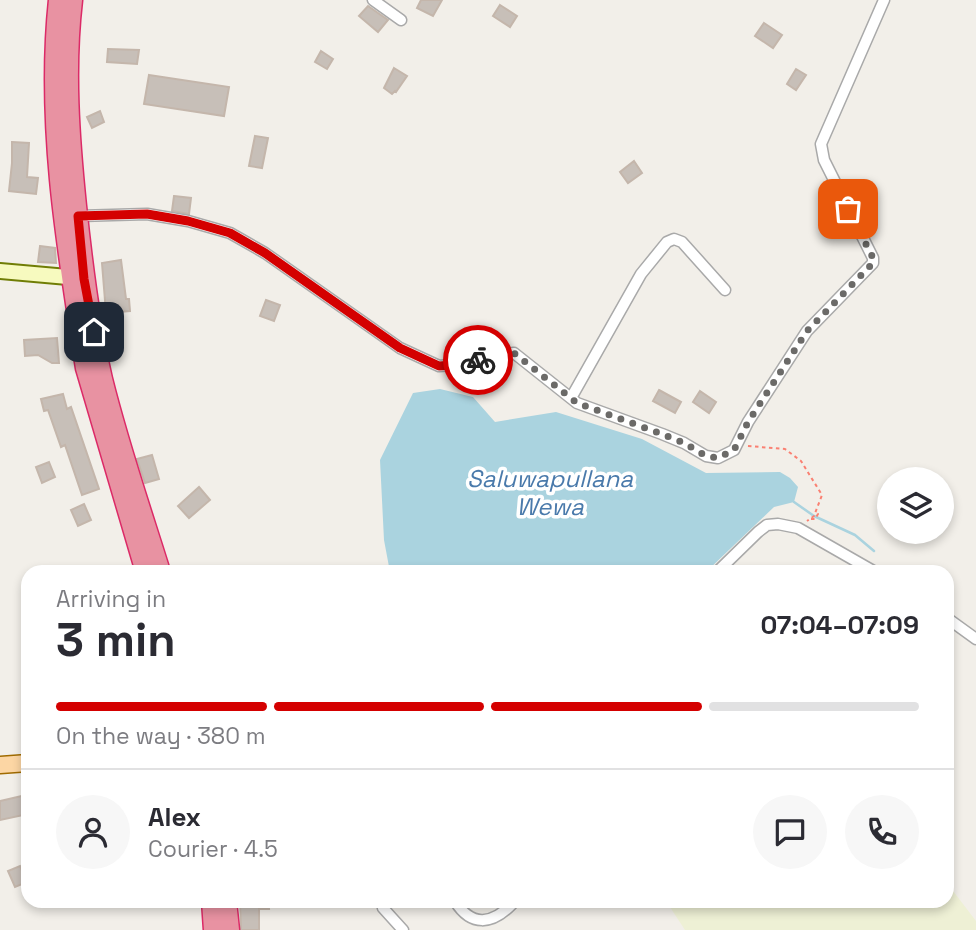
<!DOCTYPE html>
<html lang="en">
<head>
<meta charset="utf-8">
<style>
  body { margin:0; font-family:"Space Grotesk",sans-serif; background:#f7f7f7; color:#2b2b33; height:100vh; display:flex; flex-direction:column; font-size:26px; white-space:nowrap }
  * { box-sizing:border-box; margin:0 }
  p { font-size:23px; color:#7c7c81 }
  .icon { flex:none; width:38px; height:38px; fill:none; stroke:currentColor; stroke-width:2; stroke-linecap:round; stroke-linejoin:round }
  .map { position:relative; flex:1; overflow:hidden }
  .drawer { position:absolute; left:21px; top:565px; width:933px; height:343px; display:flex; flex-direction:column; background:#fff; border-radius:21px; box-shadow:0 4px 10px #0003 }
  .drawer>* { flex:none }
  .buttons { position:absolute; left:877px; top:467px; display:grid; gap:14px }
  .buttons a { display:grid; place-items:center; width:77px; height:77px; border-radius:50%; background:#fff; box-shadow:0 4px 10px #0003; font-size:35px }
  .pin { position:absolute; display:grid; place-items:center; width:60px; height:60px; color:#fff; margin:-30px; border-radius:14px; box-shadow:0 4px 10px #0006 }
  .courier { position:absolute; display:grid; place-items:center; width:70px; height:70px; margin:-35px; border:5px solid #d40000; border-radius:50%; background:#fff; color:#222; box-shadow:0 2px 9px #0007 }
  .summary em { font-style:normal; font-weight:600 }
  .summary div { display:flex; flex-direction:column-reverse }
  .summary { display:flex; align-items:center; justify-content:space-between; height:119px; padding:0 35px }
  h1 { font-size:46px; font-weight:600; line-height:52px }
  .bar { display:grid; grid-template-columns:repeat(4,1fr); gap:10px 7px; align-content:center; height:84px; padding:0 35px }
  .bar i { height:9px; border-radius:5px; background:#e1e1e2 }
  .bar .active { background:#d40000 }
  .bar p { grid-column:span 4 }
  .line { display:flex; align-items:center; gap:18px; padding:0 35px; border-top:2px solid #e1e1e2 }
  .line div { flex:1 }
  .round { display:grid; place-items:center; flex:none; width:74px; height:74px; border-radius:37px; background:#f7f7f7 }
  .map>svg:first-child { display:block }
  .farmland { fill:#eef0d5 }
  .water { fill:#aad3df }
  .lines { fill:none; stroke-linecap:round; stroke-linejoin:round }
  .stream { stroke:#aad3df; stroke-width:2.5 }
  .building { fill:#c7bfb8; stroke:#c4b6ab; stroke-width:2 }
  .street-casing { stroke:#a9a9a9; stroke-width:13 }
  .secondary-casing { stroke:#707d05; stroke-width:18 }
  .primary-casing { stroke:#a06b00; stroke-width:19 }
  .highway-casing { stroke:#dc2a67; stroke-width:21 }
  .path { stroke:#fa8072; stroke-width:2; stroke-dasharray:3.5 3.5; stroke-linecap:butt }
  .street { stroke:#fff; stroke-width:10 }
  .secondary { stroke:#f7fabf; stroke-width:14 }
  .primary { stroke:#fcd6a4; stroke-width:16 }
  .highway { stroke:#e892a2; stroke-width:18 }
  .done { stroke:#6b6a68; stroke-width:7; stroke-dasharray:0 12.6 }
  .route { stroke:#d40000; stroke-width:9 }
  .labels { text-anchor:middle; stroke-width:7; stroke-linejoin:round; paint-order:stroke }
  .water-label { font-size:24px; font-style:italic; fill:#4a7aab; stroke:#fff }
</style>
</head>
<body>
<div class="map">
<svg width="976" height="930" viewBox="0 0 976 930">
  <rect width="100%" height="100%" fill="#f2efe9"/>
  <path class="farmland" d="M947,883L976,921V930H685L666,901H947Z"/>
  <path class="water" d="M440,389L473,397L495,422L556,412L642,439L706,473L780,472L790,478L798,487L794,502L774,507L706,572H390L384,540L380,460L413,393Z"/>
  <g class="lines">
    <path class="stream" d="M794,502L814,516L855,535L874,551"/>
  </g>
  <path class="building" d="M421,0H442L433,16L417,8Z
    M500,5L517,16L510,27L493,16Z
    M368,6L388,20L378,32L359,16Z
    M764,23L782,35L773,48L755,36Z
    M108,49L139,50L137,64L107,62Z
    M321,51L333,59L327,69L315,62Z
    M394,68L407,76L396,92L395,91L392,94L384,88Z
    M796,69L806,75L796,90L787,84Z
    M149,75L229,87L224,116L144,104Z
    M100,111L104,122L92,128L87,117Z
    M255,136L268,138L262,168L249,166Z
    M12,142L29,143L27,177L38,178L36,194L9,191L12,163Z
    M634,161L642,173L628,183L620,172Z
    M174,196L191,198L189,214L172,211Z
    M40,246L55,248L56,263L38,262Z
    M121,260L126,299H129L130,311L106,313L102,263Z
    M266,300L280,305L274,321L260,316Z
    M57,338L59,363H52L38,355L25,356L24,340Z
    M659,390L681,402L675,413L653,401Z
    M700,391L716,402L709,413L693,402Z
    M63,394L67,409L71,407L99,489L82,495L65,445L61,447L48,410L44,411L41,399Z
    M152,455L159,479L145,483L137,459Z
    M49,462L55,477L42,483L36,467Z
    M199,487L210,500L189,518L178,506Z
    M84,504L91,520L78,526L71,510Z
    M26,795L28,814L0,820V801Z
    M20,866L27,882L15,887L8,871Z
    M240,901H268L269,909H259V930H241Z"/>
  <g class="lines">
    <g class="street-casing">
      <path id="street" d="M373,0L401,20
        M78,216L147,214L188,221L230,233L265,253L400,348L439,366L452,365L514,353L577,403L662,434L684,443L706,456L718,458L734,450L748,422L807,331L873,263V258L824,160L821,144L884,0
        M571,398L641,274L667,242L674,239L682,242L725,290
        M717,572L758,532L767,525L778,524L798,528L875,572
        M947,618L976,639
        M382,901L383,908L403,930
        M455,901C471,927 492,925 512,904V901"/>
    </g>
    <g class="secondary-casing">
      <path id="secondary" d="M0,271L79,278"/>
    </g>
    <g class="primary-casing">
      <path id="primary" d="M0,765L28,763"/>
    </g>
    <g class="highway-casing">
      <path id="highway" d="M58,0C45,122 66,248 85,368L145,572
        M73,0C65,69 70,138 77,206C83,264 90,323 103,379C119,444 141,508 161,572
        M211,901L213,930
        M227,901L230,930"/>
    </g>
    <path class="path" d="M748,446L785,449L801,461L822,495L814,516L807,521
      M811,519H815L818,514L817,512"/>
    <use href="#street" class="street"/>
    <use href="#secondary" class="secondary"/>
    <use href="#primary" class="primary"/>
    <use href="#highway" class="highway"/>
  </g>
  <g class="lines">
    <path class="done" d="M478,360L514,353L577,403L662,434L684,443L706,456L718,458L734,450L748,422L807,331L873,263V258L848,209"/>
    <path class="route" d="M94,332L84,279L78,216L147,214L188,221L230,233L265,253L400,348L439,366L452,365L478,360"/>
  </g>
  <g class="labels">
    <g class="water-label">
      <text x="550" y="487">Saluwapullana<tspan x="550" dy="28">Wewa</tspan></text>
    </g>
  </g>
</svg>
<div class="buttons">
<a><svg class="icon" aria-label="layers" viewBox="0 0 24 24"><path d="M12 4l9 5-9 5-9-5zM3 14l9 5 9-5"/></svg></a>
</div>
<div class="pin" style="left:848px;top:209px;background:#ea580c"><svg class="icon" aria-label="bag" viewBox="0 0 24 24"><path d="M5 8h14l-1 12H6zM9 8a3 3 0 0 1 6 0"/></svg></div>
<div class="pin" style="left:94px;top:332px;background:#1f2937"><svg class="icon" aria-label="home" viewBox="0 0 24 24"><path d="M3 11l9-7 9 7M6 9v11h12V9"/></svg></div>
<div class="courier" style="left:478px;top:360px"><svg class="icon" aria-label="bike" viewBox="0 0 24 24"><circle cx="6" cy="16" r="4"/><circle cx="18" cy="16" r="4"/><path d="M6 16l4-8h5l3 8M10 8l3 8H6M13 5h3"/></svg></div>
<section class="drawer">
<div class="summary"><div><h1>3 min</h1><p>Arriving in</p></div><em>07:04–07:09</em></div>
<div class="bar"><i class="active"></i><i class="active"></i><i class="active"></i><i></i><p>On the way · 380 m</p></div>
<div class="line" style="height:126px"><a class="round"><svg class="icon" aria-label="person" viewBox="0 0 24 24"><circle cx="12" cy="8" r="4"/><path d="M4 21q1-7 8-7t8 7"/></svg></a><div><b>Alex</b><p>Courier · 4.5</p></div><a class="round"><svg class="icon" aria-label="chat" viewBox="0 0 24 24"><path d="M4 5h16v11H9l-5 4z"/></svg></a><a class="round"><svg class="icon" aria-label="phone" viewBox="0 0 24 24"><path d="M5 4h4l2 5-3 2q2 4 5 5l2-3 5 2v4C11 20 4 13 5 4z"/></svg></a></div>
</section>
</div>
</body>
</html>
